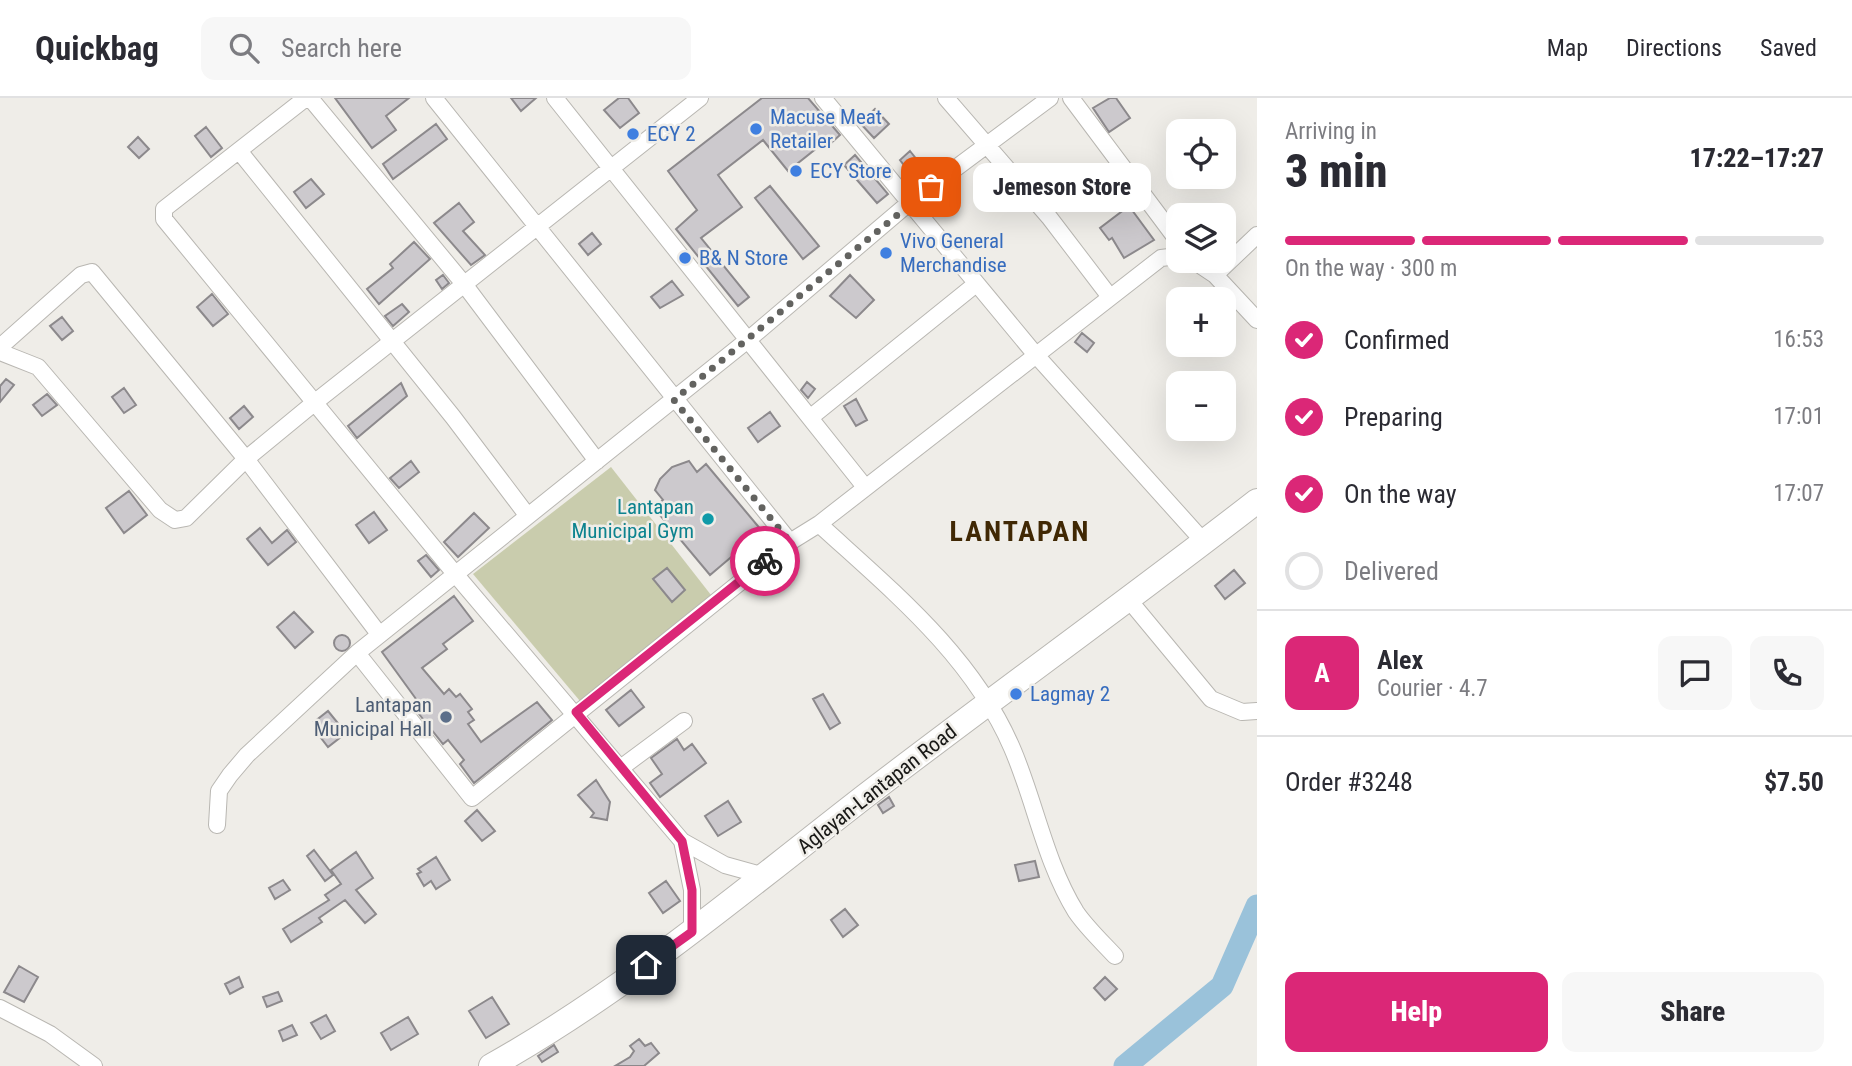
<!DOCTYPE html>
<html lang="en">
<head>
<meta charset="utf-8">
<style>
  body { margin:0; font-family:"Roboto Condensed",sans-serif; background:#f7f7f7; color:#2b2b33; height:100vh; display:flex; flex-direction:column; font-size:26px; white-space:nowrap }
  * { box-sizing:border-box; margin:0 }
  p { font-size:23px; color:#7c7c81 }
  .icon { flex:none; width:38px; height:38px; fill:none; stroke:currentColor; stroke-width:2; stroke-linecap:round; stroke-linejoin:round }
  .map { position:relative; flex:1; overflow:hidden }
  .details { display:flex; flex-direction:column; background:#fff; width:595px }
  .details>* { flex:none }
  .fabs { position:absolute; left:1166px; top:21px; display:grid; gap:14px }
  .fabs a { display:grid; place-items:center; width:70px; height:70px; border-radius:14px; background:#fff; box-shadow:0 7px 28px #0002; font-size:35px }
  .pin { position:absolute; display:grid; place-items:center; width:60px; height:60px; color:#fff; margin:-30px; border-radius:14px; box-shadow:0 4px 10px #0006 }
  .courier { position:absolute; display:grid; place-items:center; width:70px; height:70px; margin:-35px; border:5px solid #db2777; border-radius:50%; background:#fff; color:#222; box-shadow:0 2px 9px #0007 }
  .bubble { position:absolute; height:49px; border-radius:14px; background:#fff; box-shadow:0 7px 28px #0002; font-size:23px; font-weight:800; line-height:49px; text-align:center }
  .summary em { font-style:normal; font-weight:800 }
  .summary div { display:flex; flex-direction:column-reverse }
  .summary { display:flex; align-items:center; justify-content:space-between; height:119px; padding:0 28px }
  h1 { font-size:46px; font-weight:800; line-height:52px }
  .bar { display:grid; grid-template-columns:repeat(4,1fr); gap:10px 7px; align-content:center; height:84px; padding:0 28px }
  .bar i { height:9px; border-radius:5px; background:#e1e1e2 }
  .bar .on { background:#db2777 }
  .bar p { grid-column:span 4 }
  .line { display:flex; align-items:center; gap:18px; padding:0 28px; border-top:2px solid #e1e1e2 }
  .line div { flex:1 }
  .round { display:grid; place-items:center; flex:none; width:74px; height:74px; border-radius:14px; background:#f7f7f7 }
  ol { padding:0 28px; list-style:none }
  li { display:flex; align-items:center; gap:21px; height:77px }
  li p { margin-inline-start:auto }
  li .icon { padding:7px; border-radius:50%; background:#db2777; color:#fff; stroke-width:4 }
  li:last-child { color:#7c7c81 }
  li i { width:38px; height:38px; border:4px solid #e1e1e2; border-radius:50% }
  .button { display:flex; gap:14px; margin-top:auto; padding:14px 28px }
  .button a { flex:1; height:80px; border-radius:14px; background:#db2777; color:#fff; font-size:28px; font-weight:800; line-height:80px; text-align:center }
  .button a+a { background:#f7f7f7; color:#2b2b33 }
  header { display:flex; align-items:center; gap:42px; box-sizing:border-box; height:98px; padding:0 35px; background:#fff; border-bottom:2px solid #e1e1e2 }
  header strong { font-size:33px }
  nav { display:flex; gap:38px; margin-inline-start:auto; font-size:24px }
  .search { width:490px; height:63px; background:#f7f7f7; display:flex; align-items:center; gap:18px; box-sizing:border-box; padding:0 24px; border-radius:14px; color:#7c7c81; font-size:26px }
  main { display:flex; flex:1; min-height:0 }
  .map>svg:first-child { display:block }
  .green { fill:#c9ccad }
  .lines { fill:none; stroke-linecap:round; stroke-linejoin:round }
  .river { stroke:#9ac2da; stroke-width:23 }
  .building { fill:#ccc9cd; stroke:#8c898c; stroke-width:2 }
  .minor-casing { stroke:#b9b7b2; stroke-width:18 }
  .primary-casing { stroke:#b9b7b2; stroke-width:26 }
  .minor { stroke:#fff; stroke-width:16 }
  .primary { stroke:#fff; stroke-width:24 }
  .done { stroke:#636360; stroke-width:7; stroke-dasharray:0 12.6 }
  .route { stroke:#db2777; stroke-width:9 }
  .shop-dot { fill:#3f7fe0; stroke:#efede8; stroke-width:2.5 }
  .culture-dot { fill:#0f9aa8; stroke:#efede8; stroke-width:2.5 }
  .service-dot { fill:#5c6f8a; stroke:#efede8; stroke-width:2.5 }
  .labels { text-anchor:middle; stroke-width:5; stroke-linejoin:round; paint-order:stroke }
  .shop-label { font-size:21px; fill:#366cbe; stroke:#efede8; text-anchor:start }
  .culture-label { font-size:21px; fill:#0d838f; stroke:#efede8; text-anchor:end }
  .service-label { font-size:21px; fill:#4e5e75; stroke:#efede8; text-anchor:end }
  .street-label { font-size:21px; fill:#181816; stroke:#efede8 }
  .district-label { font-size:28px; font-weight:bold; letter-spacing:2px; fill:#402804; stroke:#efede8 }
</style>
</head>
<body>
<header>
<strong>Quickbag</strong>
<div class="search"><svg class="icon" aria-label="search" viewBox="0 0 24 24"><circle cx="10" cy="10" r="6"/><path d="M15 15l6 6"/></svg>Search here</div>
<nav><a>Map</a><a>Directions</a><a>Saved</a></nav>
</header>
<main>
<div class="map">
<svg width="1257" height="968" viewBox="0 0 1257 968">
  <rect width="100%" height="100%" fill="#efede8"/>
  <path class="green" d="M611,369L711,497L580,603L473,476Z"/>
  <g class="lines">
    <path class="river" d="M1125,968L1222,888L1257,808"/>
  </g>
  <path class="building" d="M335,0H409L386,18L396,32L372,50Z
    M511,0H536L521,13Z
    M619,0H628L639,15L620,30L604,12Z
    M762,0H808L840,37L830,46L827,42L788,73L763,42L718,77L742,109L701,140L749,199L738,208L676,131L697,112L668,73Z
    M1110,0H1116L1130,20L1109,34L1093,10Z
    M875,11L889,26L874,40L860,25Z
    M436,26L447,41L393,81L383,66Z
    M206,29L222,50L211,59L195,38Z
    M138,39L149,51L139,60L128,49Z
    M910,53L922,68L930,62L937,71L918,85L900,62Z
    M855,57L888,96L877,105L844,67Z
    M311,81L324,96L306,110L294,94Z
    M770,88L819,148L803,161L755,100Z
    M459,105L474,124L463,133L485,157L471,167L434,125Z
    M1129,108L1154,142L1124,160L1112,140L1109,142L1100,130Z
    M592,135L601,146L588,157L579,146Z
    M414,144L430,161L379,206L367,191L393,170L390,166Z
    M443,177L449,185L442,191L436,182Z
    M850,177L874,202L856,220L830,198Z
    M672,183L683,197L660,210L651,199Z
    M212,196L228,216L213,228L197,209Z
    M402,206L409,214L393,228L385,218Z
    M62,219L73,233L62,242L50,228Z
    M1082,235L1094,245L1087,254L1075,244Z
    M6,281L14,287L0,304V288Z
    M807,284L815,291L808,300L801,292Z
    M401,285L407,298L357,340L348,328Z
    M124,290L136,307L124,315L112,299Z
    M47,296L57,307L42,318L33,307Z
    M856,301L867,322L856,328L844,308Z
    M244,308L253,319L239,331L230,320Z
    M770,314L780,328L758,344L748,330Z
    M411,363L419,374L399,390L390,380Z
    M689,363L697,374L706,366L762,433L710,477L654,410L663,402L655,392L660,381L672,369Z
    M129,393L147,417L124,435L106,410Z
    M374,414L387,432L369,445L356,427Z
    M474,415L489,430L458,459L444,444Z
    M260,430L272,445L287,432L296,444L268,467L247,441Z
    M426,457L439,472L431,479L418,463Z
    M667,470L685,492L672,504L653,481Z
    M1234,472L1245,485L1225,501L1215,488Z
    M454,498L473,523L443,546L447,551L422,570L444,596L449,591L456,599L460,596L472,611L468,614L474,622L468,626L481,644L537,604L552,622L474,685L460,666L464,662L448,642L443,646L419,616L424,612L382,554Z
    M294,514L313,534L295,550L277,529Z
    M334 545a8 8 0 1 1 16 0a8 8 0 1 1-16 0Z
    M631,592L644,609L619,628L606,612Z
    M823,596L840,625L830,631L813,601Z
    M328,613L346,635L328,649L318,636L321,633L314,624Z
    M677,641L684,652L692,646L706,665L660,699L650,685L662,676L651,660Z
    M596,682L610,704L607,722L591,719L594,715L578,697Z
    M889,699L894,708L883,715L878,707Z
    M728,703L741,724L718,738L705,718Z
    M477,712L495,733L482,743L465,723Z
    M314,752L333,777L325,783L307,758Z
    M356,754L373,780L356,792L376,816L365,825L345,802L319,820L322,824L291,844L283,831L329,802L325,797L341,786L331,772Z
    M436,759L450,782L436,791L431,783L424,788L417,776L421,774L418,771Z
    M1035,763L1039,779L1019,783L1015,767Z
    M283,782L290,792L275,801L269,790Z
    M666,783L680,803L663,815L649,795Z
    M845,811L858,827L843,839L831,822Z
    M19,868L38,879L24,904L4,894Z
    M239,879L243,889L230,896L225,886Z
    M1105,879L1117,891L1105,902L1094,890Z
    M278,894L282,903L267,909L263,899Z
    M492,899L509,926L486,940L469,913Z
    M326,917L335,933L321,941L311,925Z
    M408,919L418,936L391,952L381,935Z
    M292,927L297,937L283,943L279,933Z
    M639,941L645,948L651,945L659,955L644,968H615L630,959L634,953L630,948Z
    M554,947L558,954L542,964L538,958Z"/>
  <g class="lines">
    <g class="minor-casing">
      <path id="minor" d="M306,0L164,111V121L456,477L682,743L725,767L765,778
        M310,0L464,186L597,363
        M434,0L790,444
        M555,0L865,389
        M823,0L1035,256L1204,444
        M946,0L1049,119L1110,199
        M1071,0L1178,143
        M240,54L453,319L527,417
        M1194,163L1215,177L1257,222
        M1215,177L1257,137
        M0,249L81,177L92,174L246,361L379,536
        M0,254L38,269L160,412L175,422L186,420L246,361L314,305L700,0
        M811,319L976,186
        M819,426C891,492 972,557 1012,650C1035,703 1045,764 1076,814C1087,830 1102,844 1115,858
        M1129,502L1211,601L1242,614L1257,613
        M357,555L472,700L790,444L819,426L1161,160L1178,158
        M622,669L684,623
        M217,727L219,693L230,677L247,657L357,555L749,241L909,105L1050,0
        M682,743L692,792V834
        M0,910L50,936L94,968"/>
    </g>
    <g class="primary-casing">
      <path id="primary" d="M491,968C625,893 743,793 864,699C994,599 1127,504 1257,403"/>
    </g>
    <use href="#minor" class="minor"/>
    <use href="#primary" class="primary"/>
  </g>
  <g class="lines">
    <path class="done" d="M765,463L790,444L674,302L931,89"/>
    <path class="route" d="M646,867L692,834V792L682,743L576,614L765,463"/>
  </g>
  <g class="shop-dot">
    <circle cx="756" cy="31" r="7"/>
    <circle cx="633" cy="36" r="7"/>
    <circle cx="796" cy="73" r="7"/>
    <circle cx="886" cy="155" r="7"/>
    <circle cx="685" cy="160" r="7"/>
    <circle cx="1016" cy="596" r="7"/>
  </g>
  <circle class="culture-dot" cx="708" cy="421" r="7"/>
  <circle class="service-dot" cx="446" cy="619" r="7"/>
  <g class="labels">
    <g class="shop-label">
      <text x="770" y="26">Macuse Meat<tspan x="770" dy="24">Retailer</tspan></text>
      <text x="647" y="43">ECY 2</text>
      <text x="810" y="80">ECY Store</text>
      <text x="900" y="150">Vivo General<tspan x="900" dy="24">Merchandise</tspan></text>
      <text x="699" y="167">B&amp; N Store</text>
      <text x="1030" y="603">Lagmay 2</text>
    </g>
    <g class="culture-label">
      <text x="694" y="416">Lantapan<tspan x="694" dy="24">Municipal Gym</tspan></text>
    </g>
    <g class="service-label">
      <text x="432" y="614">Lantapan<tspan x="432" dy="24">Municipal Hall</tspan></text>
    </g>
    <g class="street-label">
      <text transform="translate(877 691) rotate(-38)" y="7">Aglayan-Lantapan Road</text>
    </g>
    <g class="district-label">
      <text x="1020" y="443">LANTAPAN</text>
    </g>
  </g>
</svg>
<div class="fabs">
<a><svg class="icon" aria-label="locate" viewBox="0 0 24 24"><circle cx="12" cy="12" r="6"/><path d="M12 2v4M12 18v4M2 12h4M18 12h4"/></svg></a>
<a><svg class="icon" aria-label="layers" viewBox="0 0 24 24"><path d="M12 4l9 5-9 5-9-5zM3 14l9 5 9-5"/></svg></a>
<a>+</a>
<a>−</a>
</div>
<div class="pin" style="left:931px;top:89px;background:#ea580c"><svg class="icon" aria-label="bag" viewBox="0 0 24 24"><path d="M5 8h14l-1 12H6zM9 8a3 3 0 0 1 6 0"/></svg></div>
<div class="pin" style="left:646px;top:867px;background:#1f2937"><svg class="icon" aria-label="home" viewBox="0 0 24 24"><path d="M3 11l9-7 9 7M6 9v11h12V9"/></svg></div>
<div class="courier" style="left:765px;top:463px"><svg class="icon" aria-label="bike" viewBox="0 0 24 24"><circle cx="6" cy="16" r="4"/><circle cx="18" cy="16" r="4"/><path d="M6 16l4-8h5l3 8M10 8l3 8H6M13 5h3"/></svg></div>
<div class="bubble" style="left:973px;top:65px;width:178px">Jemeson Store</div>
</div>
<section class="details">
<div class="summary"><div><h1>3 min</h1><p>Arriving in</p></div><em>17:22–17:27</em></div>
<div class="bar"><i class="on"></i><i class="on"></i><i class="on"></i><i></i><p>On the way · 300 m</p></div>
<ol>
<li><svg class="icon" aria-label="check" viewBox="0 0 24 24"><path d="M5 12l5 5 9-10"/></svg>Confirmed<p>16:53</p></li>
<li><svg class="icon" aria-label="check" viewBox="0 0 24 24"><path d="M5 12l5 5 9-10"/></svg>Preparing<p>17:01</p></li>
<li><svg class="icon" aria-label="check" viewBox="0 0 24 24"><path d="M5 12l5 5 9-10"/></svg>On the way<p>17:07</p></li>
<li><i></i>Delivered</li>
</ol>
<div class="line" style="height:126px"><b class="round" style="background:#db2777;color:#fff">A</b><div><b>Alex</b><p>Courier · 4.7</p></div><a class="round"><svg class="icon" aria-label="chat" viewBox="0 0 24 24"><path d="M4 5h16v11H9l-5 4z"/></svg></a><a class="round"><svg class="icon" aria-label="phone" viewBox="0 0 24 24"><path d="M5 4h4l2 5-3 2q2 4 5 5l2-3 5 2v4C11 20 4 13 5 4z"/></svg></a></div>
<div class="line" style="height:91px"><div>Order #3248</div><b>$7.50</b></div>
<div class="button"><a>Help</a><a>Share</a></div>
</section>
</main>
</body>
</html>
